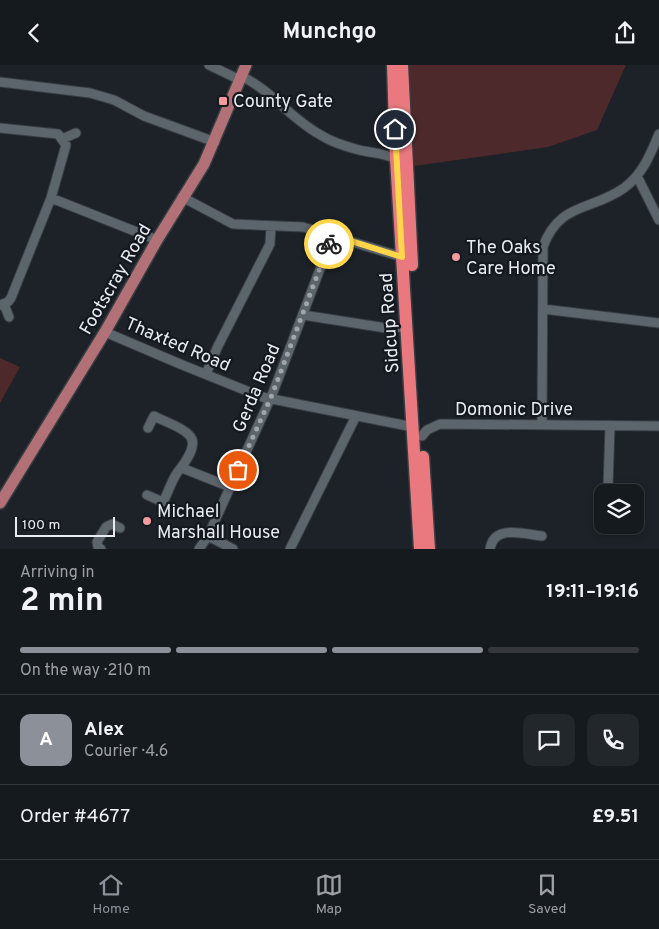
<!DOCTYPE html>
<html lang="en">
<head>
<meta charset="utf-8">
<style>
  body { margin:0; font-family:Overpass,sans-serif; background:#22272b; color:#f1f3f6; height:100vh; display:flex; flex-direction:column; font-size:19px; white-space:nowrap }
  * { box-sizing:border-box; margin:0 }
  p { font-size:16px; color:#9da1a4 }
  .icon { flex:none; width:28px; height:28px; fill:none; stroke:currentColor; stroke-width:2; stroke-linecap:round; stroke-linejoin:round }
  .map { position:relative; height:484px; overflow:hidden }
  .sheet { display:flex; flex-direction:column; background:#151a1e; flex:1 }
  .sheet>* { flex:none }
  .buttons { position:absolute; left:594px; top:419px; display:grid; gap:10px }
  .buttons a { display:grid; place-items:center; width:50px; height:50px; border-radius:10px; background:#151a1e; box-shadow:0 2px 8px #0003,0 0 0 1px #34383c; font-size:25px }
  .scale { position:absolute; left:15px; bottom:12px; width:100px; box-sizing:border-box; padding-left:5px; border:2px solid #e9edf1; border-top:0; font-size:14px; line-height:18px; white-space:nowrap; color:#e9edf1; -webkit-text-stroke:4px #13191f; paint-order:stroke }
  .pin { position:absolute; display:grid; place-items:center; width:42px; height:42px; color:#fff; margin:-21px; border:2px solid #fff; border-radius:50%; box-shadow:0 1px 5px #0007 }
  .courier { position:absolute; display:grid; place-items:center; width:50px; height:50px; margin:-25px; border:4px solid #ffd54a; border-radius:50%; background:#fff; color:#222; box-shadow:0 1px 6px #0007 }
  .head em { font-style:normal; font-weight:700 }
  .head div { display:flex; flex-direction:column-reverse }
  .head { display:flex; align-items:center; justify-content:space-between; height:85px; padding:0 20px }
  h1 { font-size:32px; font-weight:700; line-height:38px }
  .bar { display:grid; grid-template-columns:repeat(4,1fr); gap:8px 5px; align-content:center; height:60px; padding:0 20px }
  .bar i { height:6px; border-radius:4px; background:#34383c }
  .bar .current { background:#8c9099 }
  .bar p { grid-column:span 4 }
  .line { display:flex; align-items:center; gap:12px; padding:0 20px; border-top:1px solid #34383c }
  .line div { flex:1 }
  .round { display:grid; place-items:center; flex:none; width:52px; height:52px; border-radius:10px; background:#22272b }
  header { display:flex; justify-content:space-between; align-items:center; height:65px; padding:0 20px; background:#151a1e; font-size:22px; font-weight:700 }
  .dock { display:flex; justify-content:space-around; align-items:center; height:70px; border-top:1px solid #34383c; background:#151a1e; font-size:14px; color:#9da1a4 }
  .dock a { display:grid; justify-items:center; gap:2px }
  .dock .current { color:#8c9099 }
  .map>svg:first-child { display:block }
  .green { fill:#4d292b }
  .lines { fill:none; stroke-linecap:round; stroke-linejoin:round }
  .minor-casing { stroke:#383d42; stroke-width:11 }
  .major-casing { stroke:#383d42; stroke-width:14 }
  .highway-casing { stroke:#383d42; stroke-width:15 }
  .minor { stroke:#5d656c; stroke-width:9 }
  .major { stroke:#b17177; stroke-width:11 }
  .highway { stroke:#e9797f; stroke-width:12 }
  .done { stroke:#a1a6ab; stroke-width:5; stroke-dasharray:0 9 }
  .route { stroke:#ffd54a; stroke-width:6 }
  .poi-dot { fill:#f59b9d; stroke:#13191f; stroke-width:2 }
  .labels { text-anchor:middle; stroke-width:4.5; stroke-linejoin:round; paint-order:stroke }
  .poi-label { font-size:18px; fill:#e9edf1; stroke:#13191f; text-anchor:start }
  .street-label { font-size:18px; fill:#e9edf1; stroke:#13191f }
</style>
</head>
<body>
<header><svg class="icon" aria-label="back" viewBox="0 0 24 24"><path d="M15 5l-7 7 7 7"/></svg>Munchgo<svg class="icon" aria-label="share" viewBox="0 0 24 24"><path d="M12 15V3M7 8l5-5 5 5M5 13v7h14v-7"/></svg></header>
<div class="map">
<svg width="659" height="484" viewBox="0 0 659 484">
  <rect width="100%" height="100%" fill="#1c2228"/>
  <path class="green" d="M409,0H626L597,65L548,82L414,101Z
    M0,293L20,302L0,338Z"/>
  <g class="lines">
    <g class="minor-casing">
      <path id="minor" d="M209,0L240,15
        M241,11C271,25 290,53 319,69C331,77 345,81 359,85C372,88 384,88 396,94
        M0,17L90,28L114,35L144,51L215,77
        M0,63L58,69L66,80L51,133L11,233L8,237L0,240
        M62,74L76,68
        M637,111L659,155
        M182,132L233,159L303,162L402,192
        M51,133L157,175
        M4,239L9,252
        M543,244L659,258
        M303,250L386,263L407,262
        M105,267L180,299L262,332L413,362
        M206,309L218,281L270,179L271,161
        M542,360L543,182C559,137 592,146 624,123C643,109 650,90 659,69
        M422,371L427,365L440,359L659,361
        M182,403L230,422
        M608,422L610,361
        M147,430L163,437C168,428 171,417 177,408C183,400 200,380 189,370C181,361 165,357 154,351L148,363
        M208,471L233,484
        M101,484L98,482L97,477L106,462L112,459L120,463
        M199,484L208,471L272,330L333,170
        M290,484L356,351
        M490,484C494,459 523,469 542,471"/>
    </g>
    <g class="major-casing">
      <path id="major" d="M0,438L105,267L157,175L204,99L246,0"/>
    </g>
    <g class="highway-casing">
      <path id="highway" d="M393,0L396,94L420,484
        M402,0L412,200
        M423,392L429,484"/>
    </g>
    <use href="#minor" class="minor"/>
    <use href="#major" class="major"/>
    <use href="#highway" class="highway"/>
  </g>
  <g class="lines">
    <path class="done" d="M238,405L272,330L329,179"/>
    <path class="route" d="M329,179L332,170L402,192L395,64"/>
  </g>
  <g class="poi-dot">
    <rect x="218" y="31" width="10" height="10" rx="2.5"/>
    <circle cx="456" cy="192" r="5"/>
    <circle cx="147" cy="456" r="5"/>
  </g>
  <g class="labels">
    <g class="poi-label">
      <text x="233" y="42">County Gate</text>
      <text x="466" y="188">The Oaks<tspan x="466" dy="21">Care Home</tspan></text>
      <text x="157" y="452">Michael<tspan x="157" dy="21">Marshall House</tspan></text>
    </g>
    <g class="street-label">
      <text transform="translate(115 214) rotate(-60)" y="6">Footscray Road</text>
      <text transform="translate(389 258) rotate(-94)" y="6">Sidcup Road</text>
      <text transform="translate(178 279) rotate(23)" y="6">Thaxted Road</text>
      <text transform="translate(256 323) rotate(-67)" y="6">Gerda Road</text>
      <text x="514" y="350">Domonic Drive</text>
    </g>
  </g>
</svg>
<div class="buttons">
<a><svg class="icon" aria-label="layers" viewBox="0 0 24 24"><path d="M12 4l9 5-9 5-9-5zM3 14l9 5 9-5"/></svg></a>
</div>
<div class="scale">100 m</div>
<div class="pin" style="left:238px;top:405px;background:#ea580c"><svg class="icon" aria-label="bag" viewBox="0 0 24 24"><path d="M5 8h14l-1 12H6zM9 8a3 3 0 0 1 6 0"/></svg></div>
<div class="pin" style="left:395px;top:64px;background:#1f2937"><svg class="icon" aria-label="home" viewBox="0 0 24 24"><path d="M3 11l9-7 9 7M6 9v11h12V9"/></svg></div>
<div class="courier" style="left:329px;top:179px"><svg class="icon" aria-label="bike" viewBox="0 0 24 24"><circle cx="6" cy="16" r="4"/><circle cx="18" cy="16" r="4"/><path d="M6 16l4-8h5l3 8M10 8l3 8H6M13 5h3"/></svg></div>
</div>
<section class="sheet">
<div class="head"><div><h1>2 min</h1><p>Arriving in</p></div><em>19:11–19:16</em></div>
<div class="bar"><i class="current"></i><i class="current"></i><i class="current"></i><i></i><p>On the way · 210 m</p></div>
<div class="line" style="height:90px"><b class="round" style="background:#8c9099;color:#fff">A</b><div><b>Alex</b><p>Courier · 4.6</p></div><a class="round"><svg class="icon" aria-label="chat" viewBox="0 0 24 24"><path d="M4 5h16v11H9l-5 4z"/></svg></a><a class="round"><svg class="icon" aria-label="phone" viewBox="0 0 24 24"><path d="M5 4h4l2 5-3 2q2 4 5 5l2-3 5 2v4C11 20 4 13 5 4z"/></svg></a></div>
<div class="line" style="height:65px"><div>Order #4677</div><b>£9.51</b></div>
</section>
<nav class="dock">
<a class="current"><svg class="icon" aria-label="home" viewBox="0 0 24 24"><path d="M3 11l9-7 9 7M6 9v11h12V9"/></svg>Home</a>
<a><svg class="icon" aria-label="map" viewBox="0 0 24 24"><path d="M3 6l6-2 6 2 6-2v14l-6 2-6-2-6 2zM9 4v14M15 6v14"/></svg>Map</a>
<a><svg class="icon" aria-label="saved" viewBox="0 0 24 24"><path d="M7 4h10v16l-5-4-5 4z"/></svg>Saved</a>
</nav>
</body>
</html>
